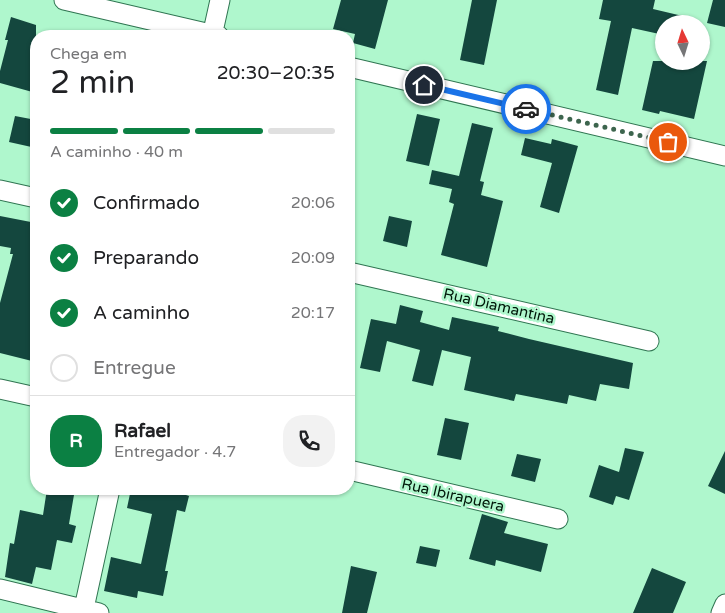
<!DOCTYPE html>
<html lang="pt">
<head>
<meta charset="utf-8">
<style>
  body { margin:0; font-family:"Varela Round",sans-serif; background:#f2f2f2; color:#202124; height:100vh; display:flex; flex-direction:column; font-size:19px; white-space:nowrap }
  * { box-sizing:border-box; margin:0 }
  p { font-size:16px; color:#757577 }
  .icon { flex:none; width:28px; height:28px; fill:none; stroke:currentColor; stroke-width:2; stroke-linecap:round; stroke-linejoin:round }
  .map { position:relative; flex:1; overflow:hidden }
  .side { position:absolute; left:30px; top:30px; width:325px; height:465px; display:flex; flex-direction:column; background:#fff; border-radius:20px; box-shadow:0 1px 4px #0004 }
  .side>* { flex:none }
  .needle { width:32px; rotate:356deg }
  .fabs { position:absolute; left:655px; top:15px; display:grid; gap:10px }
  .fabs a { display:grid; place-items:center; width:55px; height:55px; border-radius:50%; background:#fff; box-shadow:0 1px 4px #0004; font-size:25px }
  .pin { position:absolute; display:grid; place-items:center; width:42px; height:42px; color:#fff; margin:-21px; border:2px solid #fff; border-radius:50%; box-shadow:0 1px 5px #0007 }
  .courier { position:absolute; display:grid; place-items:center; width:50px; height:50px; margin:-25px; border:4px solid #1a73e8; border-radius:50%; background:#fff; color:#222; box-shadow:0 1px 6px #0007 }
  .head em { font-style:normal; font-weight:600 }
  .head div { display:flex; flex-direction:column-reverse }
  .head { display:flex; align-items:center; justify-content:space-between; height:85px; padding:0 20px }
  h1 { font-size:32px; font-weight:600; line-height:38px }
  .bar { display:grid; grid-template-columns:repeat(4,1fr); gap:8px 5px; align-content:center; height:60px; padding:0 20px }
  .bar i { height:6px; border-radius:4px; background:#e0e0e0 }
  .bar .current { background:#0b8043 }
  .bar p { grid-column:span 4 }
  .line { display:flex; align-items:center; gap:12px; padding:0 20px; border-top:1px solid #e0e0e0 }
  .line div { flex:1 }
  .round { display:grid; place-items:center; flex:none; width:52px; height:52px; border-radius:20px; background:#f2f2f2 }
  ol { padding:0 20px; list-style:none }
  li { display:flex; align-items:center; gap:15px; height:55px }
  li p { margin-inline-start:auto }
  li .icon { padding:5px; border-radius:50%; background:#0b8043; color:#fff; stroke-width:4 }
  li:last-child { color:#757577 }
  li i { width:28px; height:28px; border:2px solid #e0e0e0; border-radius:50% }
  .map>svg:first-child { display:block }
  .building { fill:#14473e }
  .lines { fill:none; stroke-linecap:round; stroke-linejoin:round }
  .minor-casing { stroke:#2f7551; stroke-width:21 }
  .minor { stroke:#fff; stroke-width:19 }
  .done { stroke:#3d654e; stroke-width:5; stroke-dasharray:0 9 }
  .route { stroke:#1a73e8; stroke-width:6 }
  .labels { text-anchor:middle; stroke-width:5; stroke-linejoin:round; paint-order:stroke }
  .street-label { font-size:15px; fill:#001709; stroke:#aff7cd }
</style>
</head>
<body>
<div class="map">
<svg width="725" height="613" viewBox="0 0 725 613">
  <rect width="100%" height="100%" fill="#aff7cd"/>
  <path class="building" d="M341,0H388L375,49L353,43L355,34L333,29Z
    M472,0H497L484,65L460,60Z
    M603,0H655L653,9L691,18L690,24H664V35L632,28L618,95L596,90L611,21L599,19Z
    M713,0H725V27L707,23Z
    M11,17L36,25V93L0,83V71L8,40H5Z
    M653,61H707L694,119L660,111L659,114L642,110Z
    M417,114L440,119L429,166L406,161Z
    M15,116L36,120V148L9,142Z
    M472,123L493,128L480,181L484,182L481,195L503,201L487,267L441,255L454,204L449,202L452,189L429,184L432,170L459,176Z
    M525,138L551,144L552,139L578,146L559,213L540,207L552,163L521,155Z
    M0,216L36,223V280L32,297L36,298V362L0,353V303L13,254H10L11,248L0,246Z
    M389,216L412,221L407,247L383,241Z
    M400,305L423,311L420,322L449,330L452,317L499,327L498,331L529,339L633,363L629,389L600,384L596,401L569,395L567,404L516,394L514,401L464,390L471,357L442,350L433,386L412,381L420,350L387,341L380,372L360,368L371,319L396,324Z
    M445,418L469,423L461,460L437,455Z
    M625,448L644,452L629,500L616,496L613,505L589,497L599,465L619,472Z
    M725,451V494L708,486Z
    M517,454L541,459L535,482L511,476Z
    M47,489H75L69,524L76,526L72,543L57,540L51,570L36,567L32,584L5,577L10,543L14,544L20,510L43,515Z
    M131,489H188L186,495L189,496L185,512L177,510L165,571H168L163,596L138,591L137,598L104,591L111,557L141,564L152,514L127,508Z
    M482,514L508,522L504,533L548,544L541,572L496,560L495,566L469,559Z
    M420,546L440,550L436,567L416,563Z
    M351,566L377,572L367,613H342Z
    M652,568L686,582L673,613H633Z"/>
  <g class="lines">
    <g class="minor-casing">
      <path id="minor" d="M64,0L219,36
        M212,36L220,0
        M349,67L725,156
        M0,190L36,198
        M349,272L649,341
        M0,389L36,397
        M349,470L558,519
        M0,589L99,613
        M83,613L110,489
        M721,613L725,604"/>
    </g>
    <use href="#minor" class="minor"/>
  </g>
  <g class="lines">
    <path class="done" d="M526,109L668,142"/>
    <path class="route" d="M424,85L526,109"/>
  </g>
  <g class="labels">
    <g class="street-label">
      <text transform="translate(499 306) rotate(13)" y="5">Rua Diamantina</text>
      <text transform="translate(453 495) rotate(13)" y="5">Rua Ibirapuera</text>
    </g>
  </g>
</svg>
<div class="fabs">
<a><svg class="needle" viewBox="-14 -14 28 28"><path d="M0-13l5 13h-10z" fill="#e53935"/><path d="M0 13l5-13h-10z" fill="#757577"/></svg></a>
</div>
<div class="pin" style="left:668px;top:142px;background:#ea580c"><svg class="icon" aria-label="bag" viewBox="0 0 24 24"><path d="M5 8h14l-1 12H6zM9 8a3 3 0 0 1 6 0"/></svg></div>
<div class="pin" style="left:424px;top:85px;background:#1f2937"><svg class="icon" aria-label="home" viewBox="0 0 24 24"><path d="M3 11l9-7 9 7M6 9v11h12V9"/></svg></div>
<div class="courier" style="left:526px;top:109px"><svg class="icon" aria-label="car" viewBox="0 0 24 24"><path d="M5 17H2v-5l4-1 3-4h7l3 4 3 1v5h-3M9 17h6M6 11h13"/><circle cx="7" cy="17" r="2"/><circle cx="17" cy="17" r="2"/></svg></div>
<section class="side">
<div class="head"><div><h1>2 min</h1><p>Chega em</p></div><em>20:30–20:35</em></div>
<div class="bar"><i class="current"></i><i class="current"></i><i class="current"></i><i></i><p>A caminho · 40 m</p></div>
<ol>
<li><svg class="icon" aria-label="check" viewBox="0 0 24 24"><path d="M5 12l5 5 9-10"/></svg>Confirmado<p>20:06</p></li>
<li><svg class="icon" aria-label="check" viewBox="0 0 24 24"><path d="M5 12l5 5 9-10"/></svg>Preparando<p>20:09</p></li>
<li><svg class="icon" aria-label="check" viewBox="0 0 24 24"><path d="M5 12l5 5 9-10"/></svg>A caminho<p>20:17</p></li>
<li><i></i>Entregue</li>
</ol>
<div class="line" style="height:90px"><b class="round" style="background:#0b8043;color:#fff">R</b><div><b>Rafael</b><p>Entregador · 4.7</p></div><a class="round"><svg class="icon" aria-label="phone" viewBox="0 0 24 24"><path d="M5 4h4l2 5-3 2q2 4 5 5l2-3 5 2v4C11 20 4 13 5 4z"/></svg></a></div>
</section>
</div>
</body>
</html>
